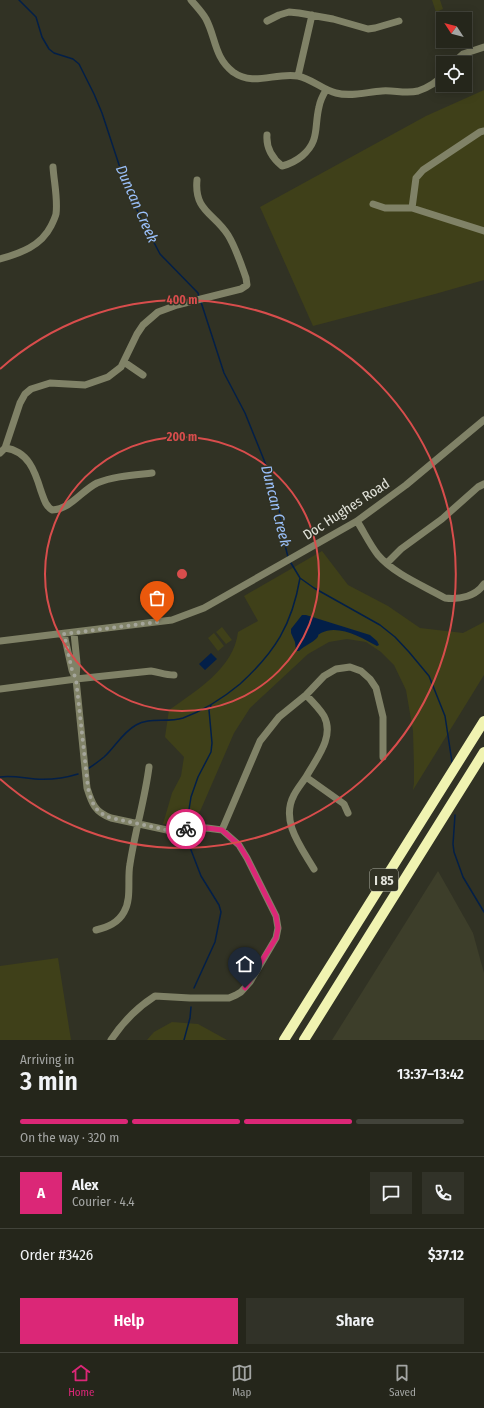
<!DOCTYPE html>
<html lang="en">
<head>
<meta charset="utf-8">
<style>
  body { margin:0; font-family:"Fira Sans Condensed",sans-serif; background:#313228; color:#f1f3f6; height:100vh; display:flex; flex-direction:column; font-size:15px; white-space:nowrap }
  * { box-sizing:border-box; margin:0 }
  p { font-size:13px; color:#a3a5a3 }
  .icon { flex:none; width:22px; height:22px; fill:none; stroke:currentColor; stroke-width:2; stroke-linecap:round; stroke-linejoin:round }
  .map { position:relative; height:1040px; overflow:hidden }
  .side { display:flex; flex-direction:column; background:#25261b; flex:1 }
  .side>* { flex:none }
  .needle { width:26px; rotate:306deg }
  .buttons { position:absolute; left:436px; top:12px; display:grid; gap:8px }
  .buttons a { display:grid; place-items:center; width:36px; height:36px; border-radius:0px; background:#25261b; box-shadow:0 2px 10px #0003,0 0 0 1px #42433a; font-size:20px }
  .pin { position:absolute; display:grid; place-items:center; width:34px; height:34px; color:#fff; margin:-41px -17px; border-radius:50% 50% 50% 0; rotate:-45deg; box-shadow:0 0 4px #0007 }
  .pin .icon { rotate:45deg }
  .courier { position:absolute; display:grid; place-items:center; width:40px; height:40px; margin:-20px; border:3px solid #db2777; border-radius:50%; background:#fff; color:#222; box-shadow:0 1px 5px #0007 }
  .overview em { font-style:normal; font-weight:600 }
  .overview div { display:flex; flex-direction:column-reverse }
  .overview { display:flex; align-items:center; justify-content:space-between; height:68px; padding:0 20px }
  h1 { font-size:26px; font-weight:600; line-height:30px }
  .bar { display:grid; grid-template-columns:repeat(4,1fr); gap:6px 4px; align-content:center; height:48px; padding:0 20px }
  .bar i { height:5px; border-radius:3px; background:#42433a }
  .bar .selected { background:#db2777 }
  .bar p { grid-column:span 4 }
  .line { display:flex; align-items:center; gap:10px; padding:0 20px; border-top:1px solid #42433a }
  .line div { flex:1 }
  .round { display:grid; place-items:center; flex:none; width:42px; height:42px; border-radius:0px; background:#313228 }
  .button { display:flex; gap:8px; margin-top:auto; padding:8px 20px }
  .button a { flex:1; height:46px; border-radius:0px; background:#db2777; color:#fff; font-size:16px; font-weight:600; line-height:46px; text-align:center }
  .button a+a { background:#313228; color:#f1f3f6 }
  .tab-bar { display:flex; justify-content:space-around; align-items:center; height:56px; border-top:1px solid #42433a; background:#25261b; font-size:11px; color:#a3a5a3 }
  .tab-bar a { display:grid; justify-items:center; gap:2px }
  .tab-bar .selected { color:#db2777 }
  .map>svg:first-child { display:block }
  .built { fill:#3d3e2a }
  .green { fill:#3f4019 }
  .water { fill:#031f48 }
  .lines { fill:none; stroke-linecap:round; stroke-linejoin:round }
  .stream { stroke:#031f48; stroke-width:1.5 }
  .minor { stroke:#808267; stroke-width:7 }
  .highway { stroke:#f0f3b1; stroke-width:10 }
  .done { stroke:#a4a59a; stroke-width:4; stroke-dasharray:0 7.2 }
  .route { stroke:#db2777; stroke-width:5 }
  .ring { fill:none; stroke:#d84d4c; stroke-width:2 }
  .labels { text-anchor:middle; stroke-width:3; stroke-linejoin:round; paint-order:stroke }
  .shield { fill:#313224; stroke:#adaea3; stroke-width:1 }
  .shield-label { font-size:13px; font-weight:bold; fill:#e2e3da }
  .street-label { font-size:14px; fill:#e2e3da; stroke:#313224 }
  .water-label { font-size:15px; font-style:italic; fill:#9bc1fb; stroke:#313224 }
  .centre { fill:#d84d4c; stroke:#313224; stroke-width:2 }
  .ring-label { font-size:12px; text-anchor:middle; font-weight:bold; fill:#d84d4c; stroke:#313224; stroke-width:3; stroke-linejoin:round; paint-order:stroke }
</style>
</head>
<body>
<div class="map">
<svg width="484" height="1040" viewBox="0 0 484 1040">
  <rect width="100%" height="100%" fill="#313224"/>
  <path class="built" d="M438,871L473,933L484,973V1040H332Z"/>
  <path class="green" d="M432,0H440L443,9L436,12Z
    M484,90V280L435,294L313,326L260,207L426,116Z
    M322,551L348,585L388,606L420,628L463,633L484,622V675L413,790L414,783V766L413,731L406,690L394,665L381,652L366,642L347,639L329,642L308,654L250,708L234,733L195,823L163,824L172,793L181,776L184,757L165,737L169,710C196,691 234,668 238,632L258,621L244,596Z
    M222,627L232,640L226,644L216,632Z
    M214,633L224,646L218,651L208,638Z
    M58,958L71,1040H0V966Z
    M172,1022L198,1024L227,1040H147L154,1032Z"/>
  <path class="water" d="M302,615H306L370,635L377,641L379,645L377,646C361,637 338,624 321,633C316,636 320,634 317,638C312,643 304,646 299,651H296L295,642L291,633V629Z
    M211,653L217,659L205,670L199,664Z"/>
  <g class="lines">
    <path class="stream" d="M19,0L36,17L42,37L49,49L54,53L73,59L79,64L94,94L102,113L127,189L139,214L160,254L198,293L199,297
      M201,302L224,373L245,413L264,460L278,501L283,537L288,557
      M291,563L300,578L314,588L380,625L395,637L409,652L429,676L445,716L452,762
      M89,768C94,765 99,761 104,757C115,747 122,733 136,725C149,717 167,723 183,718C205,710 222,699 240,684C275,652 292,625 300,578
      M0,777C12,775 23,778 35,779C51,780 62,779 78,774
      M455,815L453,844L454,852L463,877L484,912
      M187,822L191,797L198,777L211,752L212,743L209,710L211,706
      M186,837L201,876L219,905L221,912L215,942L194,988
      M184,1040L190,1018L191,1007"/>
    <path class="minor" d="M191,0C196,6 202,12 206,19C216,38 214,57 233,72C254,87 275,72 298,76C312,79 323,90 336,93C351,97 367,92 382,91C394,90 406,94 418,91C427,88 437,82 443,75
      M267,21L279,15L289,12L299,13L333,19L368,29L375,28L399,21
      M453,63L463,54L484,47
      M298,76L312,15
      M267,135C266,148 272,158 282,166C290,164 296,161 302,156C320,141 314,127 319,107C320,101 323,95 326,90
      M373,204L385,208H412L484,231
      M412,208L416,178L423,170L480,132L484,131
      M0,259C21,253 41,246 51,226C53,222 55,218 56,214C58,199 54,182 53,167
      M124,362L143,375
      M5,448C28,451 35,471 41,491C44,499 45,505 52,510C71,509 81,491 97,483C114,476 134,475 152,473
      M0,453L5,448L20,403L25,394L31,389L50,383L85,385L108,377L121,367L137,334L143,325L158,312L177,305L241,289L247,285L246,278C241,264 236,248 228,235C214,213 194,211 197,180
      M357,521C364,532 370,545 378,555C394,574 424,586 445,598C460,600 476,596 484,584
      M387,563L401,549L442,519L478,487L484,484
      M74,633L77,663L76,679L87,788C92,804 95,812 111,818L167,830L207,828L222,830L260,741L279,717L306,695L324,676L336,669L350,667L361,671L370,679L376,688L383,717V757
      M64,634L72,670L75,677
      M0,641L172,620L204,608L357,521L406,485L484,420
      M0,689L76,679L151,671C159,672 165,675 174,675
      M306,695C312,701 319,708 324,716C335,737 316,759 306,777L344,804L348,813
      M306,777C302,783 297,789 294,795C280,821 301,847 314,869
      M96,930C108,927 118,923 124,912C132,898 127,879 130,864C135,831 145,799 149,767
      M111,1040C122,1023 138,1007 155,996L190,998H229L236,995L241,992L250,982L276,938L278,928L276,916L247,858L239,845L222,830"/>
    <path class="highway" d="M284,1040L484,721
      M304,1040L484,752"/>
  </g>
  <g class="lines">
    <path class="done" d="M157,622L64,634L72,670L76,679L88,788C92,804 95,812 111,818L167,830L186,829"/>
    <path class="route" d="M186,829L207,828L222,830L232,839L239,845L247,858L276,916L278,928L276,938L245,988"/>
  </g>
  <g class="ring">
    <circle cx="182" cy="574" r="137"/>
    <path d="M0 369A274 274 0 1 1 0 779"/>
  </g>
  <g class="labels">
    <rect class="shield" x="370" y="869" width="28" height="22" rx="3"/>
    <g class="shield-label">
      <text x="384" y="885">I 85</text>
    </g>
    <g class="street-label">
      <text transform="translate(346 509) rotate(-33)" y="5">Doc Hughes Road</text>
    </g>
    <g class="water-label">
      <text transform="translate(137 204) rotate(66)" y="5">Duncan Creek</text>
      <text transform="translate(276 506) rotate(76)" y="5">Duncan Creek</text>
    </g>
  </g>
  <circle cx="182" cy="574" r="6" class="centre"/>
  <g class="ring-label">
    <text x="182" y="304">400 m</text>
    <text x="182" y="441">200 m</text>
  </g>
</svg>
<div class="buttons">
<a><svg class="needle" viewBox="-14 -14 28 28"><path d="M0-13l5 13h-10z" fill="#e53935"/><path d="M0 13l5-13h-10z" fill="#a3a5a3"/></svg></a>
<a><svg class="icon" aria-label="locate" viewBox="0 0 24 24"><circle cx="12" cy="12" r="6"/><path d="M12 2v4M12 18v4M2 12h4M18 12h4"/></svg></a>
</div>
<div class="pin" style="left:157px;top:622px;background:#ea580c"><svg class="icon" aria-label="bag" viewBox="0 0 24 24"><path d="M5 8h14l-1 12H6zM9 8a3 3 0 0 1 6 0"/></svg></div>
<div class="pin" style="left:245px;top:988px;background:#1f2937"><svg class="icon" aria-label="home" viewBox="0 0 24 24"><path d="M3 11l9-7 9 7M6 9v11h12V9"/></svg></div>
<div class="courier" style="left:186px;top:829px"><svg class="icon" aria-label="bike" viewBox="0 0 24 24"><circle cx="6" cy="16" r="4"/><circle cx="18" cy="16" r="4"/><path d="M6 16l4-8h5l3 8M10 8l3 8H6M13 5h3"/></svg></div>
</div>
<section class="side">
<div class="overview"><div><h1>3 min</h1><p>Arriving in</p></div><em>13:37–13:42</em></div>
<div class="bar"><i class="selected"></i><i class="selected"></i><i class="selected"></i><i></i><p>On the way · 320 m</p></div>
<div class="line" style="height:72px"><b class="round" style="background:#db2777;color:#fff">A</b><div><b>Alex</b><p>Courier · 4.4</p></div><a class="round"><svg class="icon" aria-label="chat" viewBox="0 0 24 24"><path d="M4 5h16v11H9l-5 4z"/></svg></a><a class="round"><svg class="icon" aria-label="phone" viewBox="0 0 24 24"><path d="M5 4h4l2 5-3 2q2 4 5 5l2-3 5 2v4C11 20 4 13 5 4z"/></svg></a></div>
<div class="line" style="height:52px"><div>Order #3426</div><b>$37.12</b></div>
<div class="button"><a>Help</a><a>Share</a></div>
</section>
<nav class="tab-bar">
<a class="selected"><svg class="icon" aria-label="home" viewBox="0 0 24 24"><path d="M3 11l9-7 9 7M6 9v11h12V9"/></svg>Home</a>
<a><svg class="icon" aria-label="map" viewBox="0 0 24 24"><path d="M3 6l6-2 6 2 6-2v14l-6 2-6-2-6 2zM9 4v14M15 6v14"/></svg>Map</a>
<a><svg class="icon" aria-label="saved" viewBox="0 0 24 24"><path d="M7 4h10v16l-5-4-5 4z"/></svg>Saved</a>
</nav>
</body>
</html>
